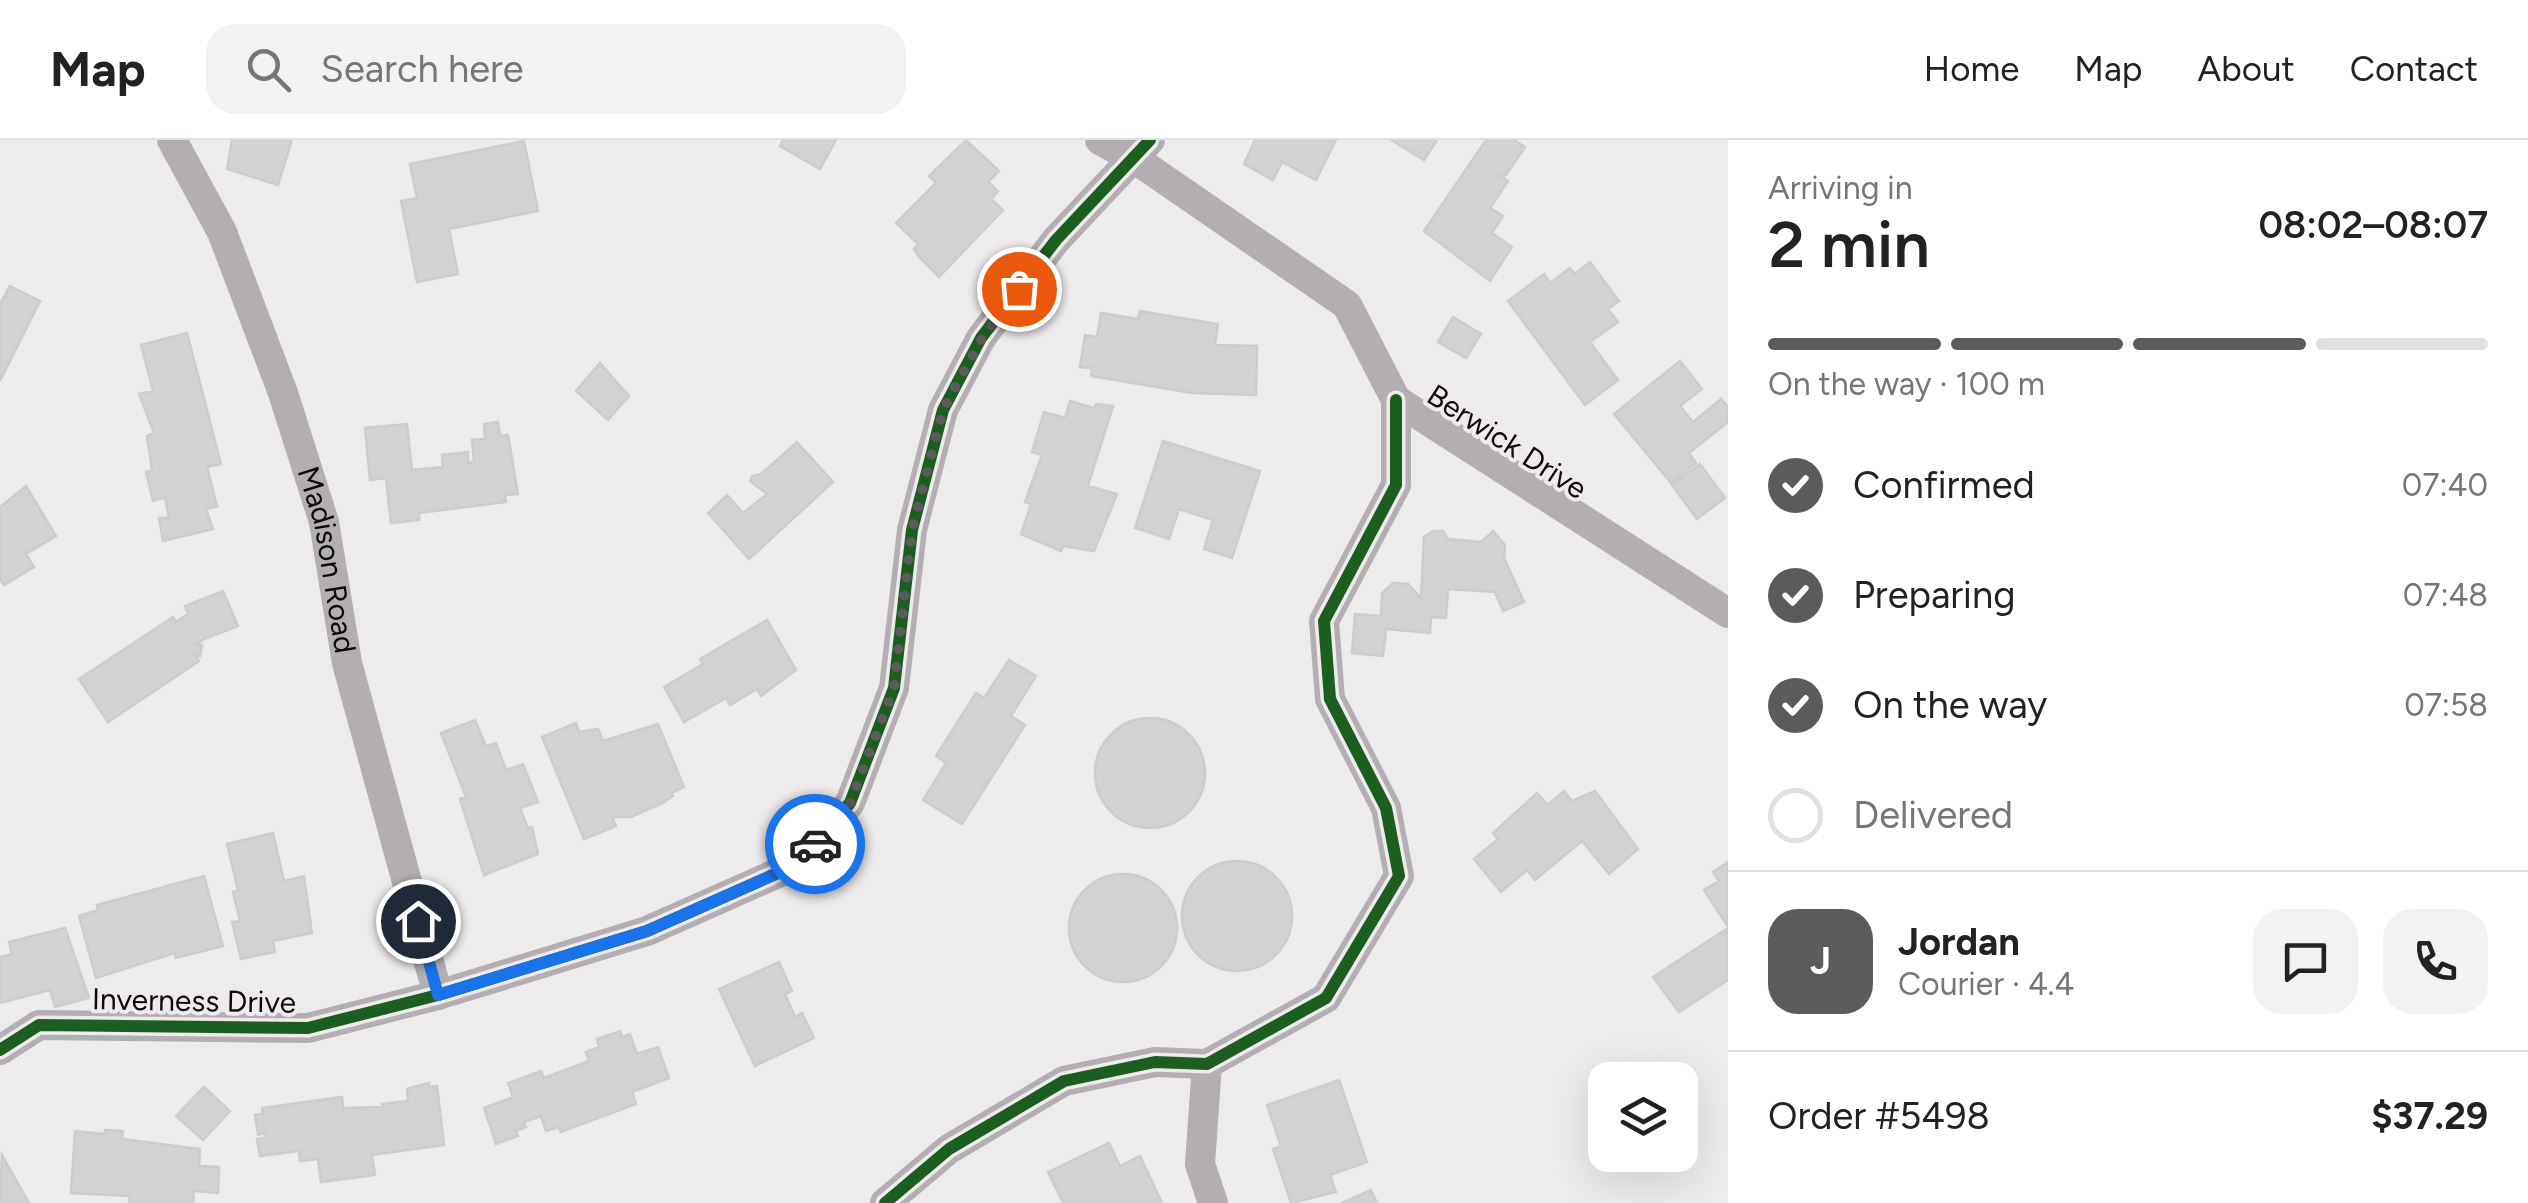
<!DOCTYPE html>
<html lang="en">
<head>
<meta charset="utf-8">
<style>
  body { margin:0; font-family:Figtree,sans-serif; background:#f2f2f2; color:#222; height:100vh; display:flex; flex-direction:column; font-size:38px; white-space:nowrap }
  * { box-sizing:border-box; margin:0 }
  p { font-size:32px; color:#767676 }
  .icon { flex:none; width:55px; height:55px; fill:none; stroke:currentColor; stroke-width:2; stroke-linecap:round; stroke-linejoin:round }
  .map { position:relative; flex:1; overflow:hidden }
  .details { display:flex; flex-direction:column; background:#fff; width:800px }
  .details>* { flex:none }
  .controls { position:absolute; left:1588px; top:922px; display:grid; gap:20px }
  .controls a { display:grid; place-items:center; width:110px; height:110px; border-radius:20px; background:#fff; box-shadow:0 10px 40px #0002; font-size:50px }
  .pin { position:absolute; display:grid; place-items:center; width:85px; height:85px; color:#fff; margin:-42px; border:5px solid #fff; border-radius:50%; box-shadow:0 2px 10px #0007 }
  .courier { position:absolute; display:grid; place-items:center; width:100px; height:100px; margin:-50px; border:8px solid #1a73e8; border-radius:50%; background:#fff; color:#222; box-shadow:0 2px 12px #0007 }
  .headline em { font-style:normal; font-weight:600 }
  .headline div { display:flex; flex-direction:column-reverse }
  .headline { display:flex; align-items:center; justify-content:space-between; height:170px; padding:0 40px }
  h1 { font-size:65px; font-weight:600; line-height:75px }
  .bar { display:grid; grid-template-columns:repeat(4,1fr); gap:15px 10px; align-content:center; height:120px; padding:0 40px }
  .bar i { height:12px; border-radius:8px; background:#e0e0e0 }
  .bar .on { background:#5c5a5b }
  .bar p { grid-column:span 4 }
  .line { display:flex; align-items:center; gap:25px; padding:0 40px; border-top:2px solid #e0e0e0 }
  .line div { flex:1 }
  .round { display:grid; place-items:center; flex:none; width:105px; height:105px; border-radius:30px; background:#f2f2f2 }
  ol { padding:0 40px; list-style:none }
  li { display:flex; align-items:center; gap:30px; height:110px }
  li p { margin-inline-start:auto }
  li .icon { padding:10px; border-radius:50%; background:#5c5a5b; color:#fff; stroke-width:4 }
  li:last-child { color:#767676 }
  li i { width:55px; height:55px; border:5px solid #e0e0e0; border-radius:50% }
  header { display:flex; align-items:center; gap:60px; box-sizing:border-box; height:140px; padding:0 50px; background:#fff; border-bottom:2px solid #e0e0e0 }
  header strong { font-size:48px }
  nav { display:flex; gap:55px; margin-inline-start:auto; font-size:35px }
  .search { width:700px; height:90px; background:#f2f2f2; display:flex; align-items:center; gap:25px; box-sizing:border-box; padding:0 35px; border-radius:30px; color:#767676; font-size:38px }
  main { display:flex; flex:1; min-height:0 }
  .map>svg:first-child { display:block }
  .building { fill:#d4d2d4; stroke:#cecccd; stroke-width:2.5 }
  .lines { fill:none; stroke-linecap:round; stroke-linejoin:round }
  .street { stroke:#b2aeb1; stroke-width:30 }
  .cycleway-casing { stroke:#efeaed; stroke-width:19 }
  .cycleway { stroke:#1b5e20; stroke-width:12 }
  .done { stroke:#5c5a5b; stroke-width:10; stroke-dasharray:0 18 }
  .route { stroke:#1a73e8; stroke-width:12 }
  .labels { text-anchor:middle; stroke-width:8; stroke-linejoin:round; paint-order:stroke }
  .street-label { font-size:30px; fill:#0d0c0d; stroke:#efeaed }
</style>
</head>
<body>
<header>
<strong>Map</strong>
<div class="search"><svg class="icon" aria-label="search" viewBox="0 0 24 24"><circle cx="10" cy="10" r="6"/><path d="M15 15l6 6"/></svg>Search here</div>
<nav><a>Home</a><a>Map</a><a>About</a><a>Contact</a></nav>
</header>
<main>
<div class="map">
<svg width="1728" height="1063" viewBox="0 0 1728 1063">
  <rect width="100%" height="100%" fill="#eeebed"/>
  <path class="building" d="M232,0H292L278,45L227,29Z
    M783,0H836L820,29L780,6Z
    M966,0L999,31L988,42L998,51L991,59L1003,70L939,137L919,117L914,109L918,104L896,83L936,43L929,36Z
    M1255,0H1336L1316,40L1282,22L1273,40L1244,24Z
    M1391,0H1437L1424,20Z
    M1486,0H1514L1525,7L1506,35L1501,36L1508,41L1490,68L1503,76L1492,93L1512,107L1490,141L1424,91Z
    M524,1L538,71L449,89L458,134L417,142L401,61L417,58L410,24Z
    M1590,122L1619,161L1608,169L1618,182L1590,202L1618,240L1585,265L1508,161L1544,134L1550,143L1570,128L1575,134Z
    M10,146L40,161L0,241V164Z
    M1140,171L1218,184L1215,205L1257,206L1256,255L1192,253L1091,236L1092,228L1080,227L1085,195L1097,197L1101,173L1138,179Z
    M1453,177L1481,194L1466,218L1438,202Z
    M187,193L221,324L207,327L217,366L206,369L213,389L163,401L159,378H169L165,357L153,361L146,332L152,330L147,296L154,293L139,254L153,251L141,205Z
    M1680,221L1702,249L1680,266L1693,282L1721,259L1728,267V282L1689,313L1696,323L1671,343L1614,274Z
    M600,223L629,256L608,280L576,251Z
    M1070,261L1094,268L1096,264L1113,266L1088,346L1117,354L1094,411L1063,406L1061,411L1021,394L1031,364L1025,362L1042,315L1032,312L1044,272L1065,278Z
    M498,282L500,296L508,295L518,354L505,355L506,362L419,373V380L391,383L386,338L370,340L365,288L407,284L412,330L443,327L442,315L468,312V323L474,322L472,300L485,299L484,284Z
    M1163,301L1260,331L1232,418L1204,409L1213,380L1179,369L1169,399L1135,388Z
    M797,302L833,342L749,419L708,373L727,355L743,373L767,354L750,341L752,336L761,334Z
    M1700,324L1725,358L1697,379L1672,345Z
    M26,346L56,396L26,414L34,427L4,445L0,439V367Z
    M1433,391H1443L1448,399L1481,402L1493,391L1505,405L1504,418L1524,462L1503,471L1495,452L1448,449L1446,478L1431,477L1430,493L1386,489L1383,516L1352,513L1355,474L1381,476L1382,453L1393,443L1408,444L1421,458L1424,397Z
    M223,451L238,486L204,499L197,504L202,505L200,516L195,514L199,521L108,582L79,539L173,477L176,482L180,479L188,474L185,466Z
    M767,480L796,530L761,556L757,549L730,565L726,558L684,582L664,547L703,524L700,519Z
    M1009,520L1036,536L1011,576L1025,585L962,684L923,660L946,623L936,616L976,553L984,558Z
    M1095 633a55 55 0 1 1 110 0a55 55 0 1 1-110 0Z
    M475,580L486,606L496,603L506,630L523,624L538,662L520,668L528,688L532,687L538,714L484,735L460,659L466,657L441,593Z
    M576,583L579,592L598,589L603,601L658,584L684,647L671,653L673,656L663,663L631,677H612L616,686L584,699L542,597Z
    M1564,651L1572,661L1595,651L1638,709L1609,734L1582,701L1535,740L1527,730L1501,752L1474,719L1498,699L1493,693L1537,653L1548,665Z
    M273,693L284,741L304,736L312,793L273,801L275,812L241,819L232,782L240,781L233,752L238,750L227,704Z
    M1182 776a55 55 0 1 1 110 0a55 55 0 1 1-110 0Z
    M1728,722V787L1704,750L1719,741L1713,732Z
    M1069 788a54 54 0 1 1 108 0a54 54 0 1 1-108 0Z
    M204,736L223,806L176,818L175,813L96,838L79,776L98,770L97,765Z
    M65,788L89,858L55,867L50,850L0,863V817L12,814L9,802Z
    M1728,788V840L1679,872L1653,837Z
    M779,822L792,851L785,854L795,877L802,873L814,898L755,926L719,849Z
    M620,891L622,897L630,894L637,914L658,907L669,938L632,952L636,964L561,992L559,987L546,991L541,976L524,982L526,987L516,991L518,996L496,1004L484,968L513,957L508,943L541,931L544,938L589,921L586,912L599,907L597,899Z
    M1339,940L1367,1022L1330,1035L1336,1052L1291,1063L1273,1009L1281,1006L1267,965Z
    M429,943V947L437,946L444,1005L372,1015L375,1035L321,1042L318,1019L300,1021L299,1011L260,1016L257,999L265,998V993L258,995L255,975L263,974L262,968L342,957L343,968L383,967L382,964L408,961L407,949Z
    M204,947L230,971L203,1000L176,976Z
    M105,990L123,991L122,999L200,1009L199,1026L219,1027L218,1053L194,1051L193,1063H129L130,1056L71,1053L75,991L105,994Z
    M1109,1003L1120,1026L1140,1016L1162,1063H1063L1048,1032Z
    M2,1015L29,1063H0Z
    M1371,1050L1377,1063H1342Z"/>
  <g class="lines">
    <g class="street">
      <path id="s1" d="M172,0L222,92L283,253L324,382L347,523L438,855"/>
      <path d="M1100,0L1135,19L1347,165L1396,260L1728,473"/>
      <path d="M0,910L39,885L308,888L438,855L647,791L798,724L850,663L894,548L912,390L943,270L981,198L1056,100L1150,0"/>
      <path d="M1207,924L1200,1024L1213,1063"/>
      <path d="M885,1063L949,1009L1064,941L1155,922L1207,924L1326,858L1399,736L1386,668L1330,559L1324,481L1396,345V260"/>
    </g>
    <g class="cycleway-casing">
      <path id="cycleway" d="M0,910L39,885L308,888L438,855L647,791L798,724L850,663L894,548L912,390L943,270L981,198L1056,100L1150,0
        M885,1063L949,1009L1064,941L1155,922L1207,924L1326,858L1399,736L1386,668L1330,559L1324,481L1396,345V260"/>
    </g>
    <use href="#cycleway" class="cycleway"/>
  </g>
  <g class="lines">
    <path class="done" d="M815,704L850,663L894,548L912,390L943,270L982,198L1019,149"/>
    <path class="route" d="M418,781L438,855L647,791L798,724L815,704"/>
  </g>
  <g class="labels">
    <g class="street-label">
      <text transform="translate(1507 302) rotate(33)" y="10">Berwick Drive</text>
      <text dy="10" stroke="none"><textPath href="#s1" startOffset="450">Madison Road</textPath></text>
      <text transform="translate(194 861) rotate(1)" y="10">Inverness Drive</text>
    </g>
  </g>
</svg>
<div class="controls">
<a><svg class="icon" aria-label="layers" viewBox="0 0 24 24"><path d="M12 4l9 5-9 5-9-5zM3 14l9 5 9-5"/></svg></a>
</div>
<div class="pin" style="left:1019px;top:149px;background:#ea580c"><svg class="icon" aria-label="bag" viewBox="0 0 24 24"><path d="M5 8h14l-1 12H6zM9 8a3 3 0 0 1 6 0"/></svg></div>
<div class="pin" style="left:418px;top:781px;background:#1f2937"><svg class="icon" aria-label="home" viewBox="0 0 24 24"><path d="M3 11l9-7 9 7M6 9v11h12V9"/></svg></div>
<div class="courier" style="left:815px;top:704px"><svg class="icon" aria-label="car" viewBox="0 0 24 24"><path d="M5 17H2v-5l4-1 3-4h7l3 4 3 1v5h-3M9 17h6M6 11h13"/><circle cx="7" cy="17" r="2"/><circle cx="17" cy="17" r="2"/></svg></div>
</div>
<section class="details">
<div class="headline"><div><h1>2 min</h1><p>Arriving in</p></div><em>08:02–08:07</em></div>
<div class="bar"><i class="on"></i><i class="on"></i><i class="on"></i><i></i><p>On the way · 100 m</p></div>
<ol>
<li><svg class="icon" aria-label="check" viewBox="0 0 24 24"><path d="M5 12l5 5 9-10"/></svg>Confirmed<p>07:40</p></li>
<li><svg class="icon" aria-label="check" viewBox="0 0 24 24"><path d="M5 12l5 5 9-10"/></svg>Preparing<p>07:48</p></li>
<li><svg class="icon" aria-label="check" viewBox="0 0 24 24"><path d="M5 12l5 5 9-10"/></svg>On the way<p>07:58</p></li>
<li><i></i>Delivered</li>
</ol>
<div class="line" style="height:180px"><b class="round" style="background:#5c5a5b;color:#fff">J</b><div><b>Jordan</b><p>Courier · 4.4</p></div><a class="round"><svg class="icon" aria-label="chat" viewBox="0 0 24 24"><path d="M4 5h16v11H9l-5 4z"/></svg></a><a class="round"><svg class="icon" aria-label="phone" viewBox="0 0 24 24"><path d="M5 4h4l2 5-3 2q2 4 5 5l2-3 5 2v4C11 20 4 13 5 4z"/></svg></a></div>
<div class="line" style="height:130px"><div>Order #5498</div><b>$37.29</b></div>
</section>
</main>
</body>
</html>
